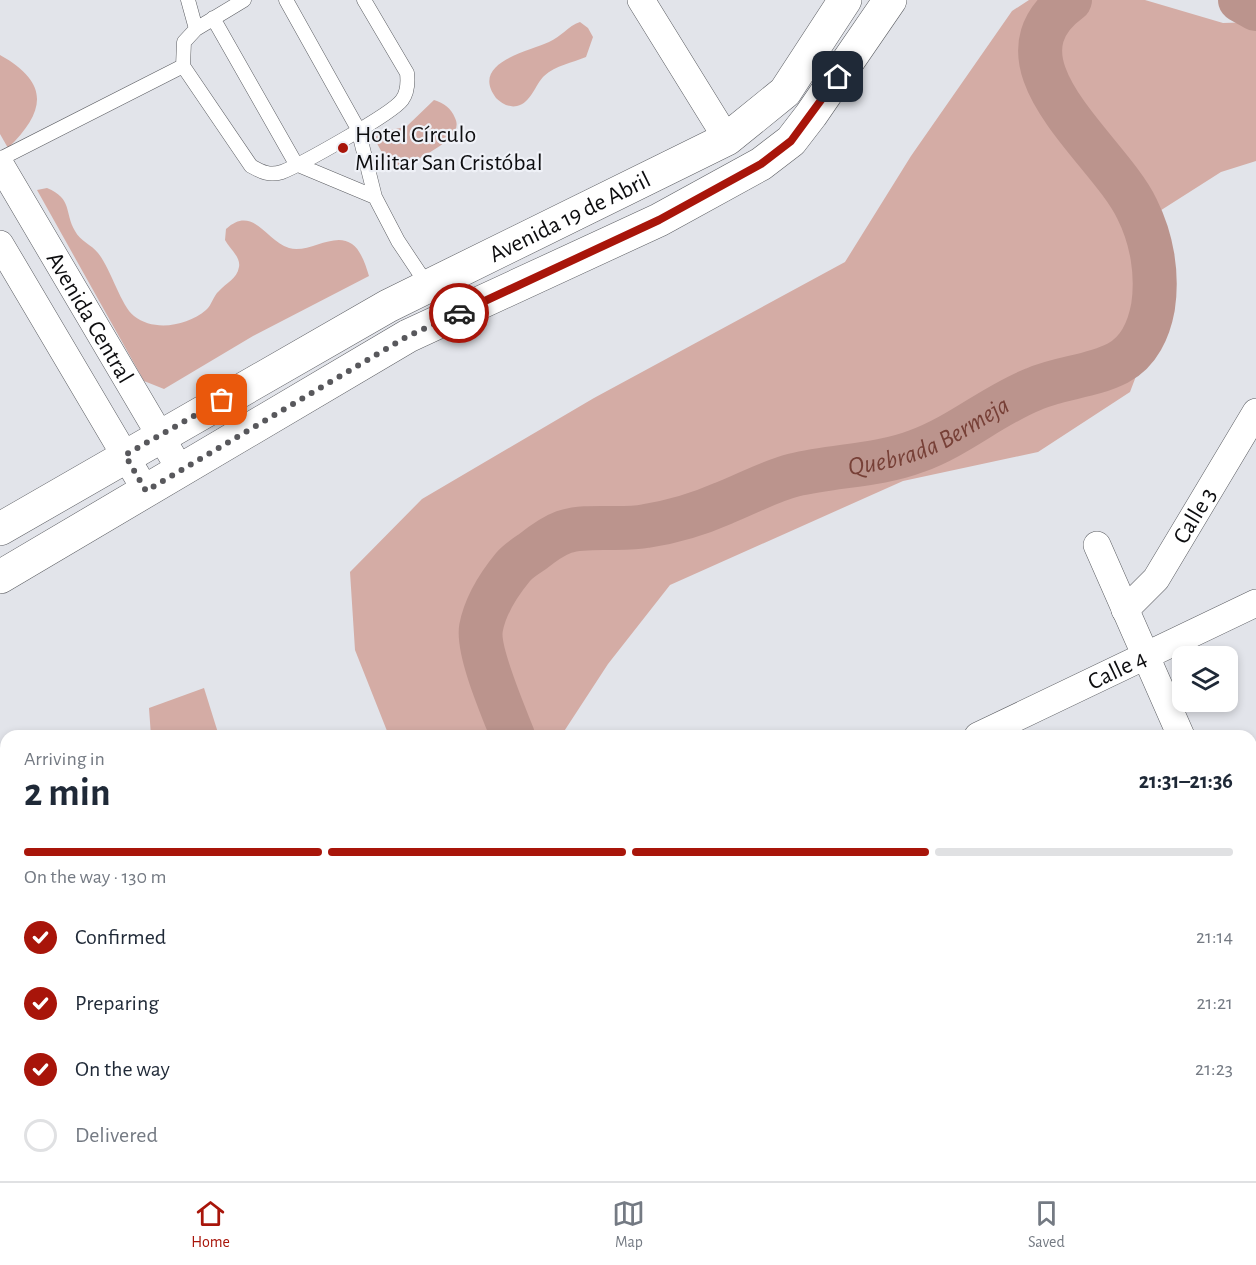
<!DOCTYPE html>
<html lang="en">
<head>
<meta charset="utf-8">
<style>
  body { margin:0; font-family:"Alegreya Sans",sans-serif; background:#f6f6f7; color:#1f2937; height:100vh; display:flex; flex-direction:column; font-size:22px; white-space:nowrap }
  * { box-sizing:border-box; margin:0 }
  p { font-size:20px; color:#747a83 }
  .icon { flex:none; width:33px; height:33px; fill:none; stroke:currentColor; stroke-width:2; stroke-linecap:round; stroke-linejoin:round }
  .map { position:relative; flex:1; overflow:hidden }
  .sheet { position:absolute; left:0px; top:730px; width:1257px; height:452px; display:flex; flex-direction:column; background:#fff; border-radius:18px 18px 0 0; box-shadow:0 3px 9px #0003 }
  .sheet>* { flex:none }
  .tools { position:absolute; left:1172px; top:646px; display:grid; gap:12px }
  .tools a { display:grid; place-items:center; width:66px; height:66px; border-radius:12px; background:#fff; box-shadow:0 3px 9px #0003; font-size:30px }
  .pin { position:absolute; display:grid; place-items:center; width:51px; height:51px; color:#fff; margin:-26px; border-radius:12px; box-shadow:0 3px 9px #0006 }
  .courier { position:absolute; display:grid; place-items:center; width:60px; height:60px; margin:-30px; border:4px solid #a8150a; border-radius:50%; background:#fff; color:#222; box-shadow:0 2px 8px #0007 }
  .overview em { font-style:normal; font-weight:600 }
  .overview div { display:flex; flex-direction:column-reverse }
  .overview { display:flex; align-items:center; justify-content:space-between; height:102px; padding:0 24px }
  h1 { font-size:39px; font-weight:600; line-height:45px }
  .bar { display:grid; grid-template-columns:repeat(4,1fr); gap:9px 6px; align-content:center; height:72px; padding:0 24px }
  .bar i { height:8px; border-radius:4px; background:#e0e1e3 }
  .bar .selected { background:#a8150a }
  .bar p { grid-column:span 4 }
  ol { padding:0 24px; list-style:none }
  li { display:flex; align-items:center; gap:18px; height:66px }
  li p { margin-inline-start:auto }
  li .icon { padding:6px; border-radius:50%; background:#a8150a; color:#fff; stroke-width:4 }
  li:last-child { color:#747a83 }
  li i { width:33px; height:33px; border:3px solid #e0e1e3; border-radius:50% }
  .tabs { display:flex; justify-content:space-around; align-items:center; height:84px; border-top:2px solid #e0e1e3; background:#fff; font-size:16px; color:#747a83 }
  .tabs a { display:grid; justify-items:center; gap:3px }
  .tabs .selected { color:#a8150a }
  .map>svg:first-child { display:block }
  .forest { fill:#d4aca5 }
  .lines { fill:none; stroke-linecap:round; stroke-linejoin:round }
  .stream { stroke:#bb948d; stroke-width:8 }
  .river { stroke:#bb948d; stroke-width:44 }
  .lane-casing { stroke:#5b5d62; stroke-width:15 }
  .street-casing { stroke:#5b5d62; stroke-width:28 }
  .secondary-casing { stroke:#5b5d62; stroke-width:34 }
  .lane { stroke:#fff; stroke-width:14 }
  .street { stroke:#fff; stroke-width:27 }
  .secondary { stroke:#fff; stroke-width:33 }
  .done { stroke:#58585c; stroke-width:6; stroke-dasharray:0 10.8 }
  .route { stroke:#a8150a; stroke-width:8 }
  .poi-dot { fill:#a8150a; stroke:#eff1f7; stroke-width:2 }
  .labels { text-anchor:middle; stroke-width:4.5; stroke-linejoin:round; paint-order:stroke }
  .poi-label { font-size:24px; fill:#0d0d0f; stroke:#eff1f7; text-anchor:start }
  .street-label { font-size:24px; fill:#0d0d0f; stroke:#eff1f7 }
  .water-label { font-size:26px; font-style:italic; fill:#774037; stroke:#eff1f7 }
</style>
</head>
<body>
<div class="map">
<svg width="1256" height="1181" viewBox="0 0 1256 1181">
  <rect width="100%" height="100%" fill="#e2e4ea"/>
  <path class="forest" d="M1029,0H1145L1223,23L1256,22V161L1221,172L1144,221L1169,289L1130,392L1038,452L903,481L670,585L608,664L561,736H389L355,650L350,572L422,499L594,398L845,262L911,156L1012,11Z
    M580,22L588,28L593,37L586,57C572,63 556,65 544,76C535,85 531,103 517,106C509,108 501,103 496,98C469,62 531,51 549,42C561,37 568,26 580,22Z
    M0,55C50,83 46,111 8,148L0,134Z
    M434,100C444,103 451,108 455,118C466,140 418,155 405,169H391L374,138L384,131L406,127Z
    M47,188C73,199 64,212 75,231C80,241 92,245 98,253C111,269 121,306 134,316C154,332 187,326 206,310C212,305 213,296 219,291C226,283 237,279 239,267C241,257 229,248 225,240L226,229C253,204 266,241 289,248C309,254 334,231 352,244C361,250 366,266 369,276L253,336L164,389L144,381L37,190Z
    M204,688L219,736H151L149,708Z
    M0,935L6,940V1092L0,1095Z"/>
  <g class="lines">
    <path class="stream" d="M363,1181L366,1176"/>
    <g class="river">
      <path d="M1240,0L1256,9"/>
      <path id="s1" d="M513,736C504,713 477,651 481,628C485,607 499,584 513,567C518,561 526,556 532,552C542,544 553,536 564,532C587,524 621,531 646,526C672,522 699,514 724,503C747,494 770,481 794,475C835,465 878,466 917,451C959,436 993,405 1034,389C1061,377 1091,377 1118,363C1139,352 1149,329 1153,307C1158,274 1152,239 1137,209C1108,148 984,63 1070,0"/>
      <path d="M0,950L6,953"/>
    </g>
    <g class="lane-casing">
      <path id="lane" d="M188,0L196,29
        M244,0L196,29L184,42L183,66L251,166C262,172 269,176 282,172C300,165 392,114 402,100C408,92 408,82 407,73L364,0
        M286,0L358,129L375,197L398,241L428,286
        M213,18L296,164L375,197
        M0,159L183,66"/>
    </g>
    <g class="street-casing">
      <g id="street">
        <path d="M641,0L727,139"/>
        <path id="s2" d="M0,164L181,471"/>
        <path d="M0,244L146,491"/>
        <path d="M1097,545L1181,736"/>
        <path id="s3" d="M1125,610L1156,579L1256,412"/>
        <path id="s4" d="M978,736L1256,603"/>
        <path d="M1251,800L1256,798"/>
        <path d="M1251,1051L1256,1049"/>
        <path d="M111,1181L121,1176"/>
        <path d="M972,1181L983,1176"/>
      </g>
    </g>
    <g class="secondary-casing">
      <g id="secondary">
        <path id="s5" d="M0,529L388,306L727,139L785,92L845,0"/>
        <path d="M0,577L408,336L659,220L761,164L791,141L811,115L890,0"/>
      </g>
    </g>
    <use href="#lane" class="lane"/>
    <use href="#street" class="street"/>
    <use href="#secondary" class="secondary"/>
  </g>
  <g class="lines">
    <path class="done" d="M222,400L125,455L146,491L408,336L459,313"/>
    <path class="route" d="M459,313L659,220L761,164L791,141L838,77"/>
  </g>
  <circle class="poi-dot" cx="343" cy="148" r="6"/>
  <g class="labels">
    <g class="poi-label">
      <text x="355" y="142">Hotel Círculo<tspan x="355" dy="28">Militar San Cristóbal</tspan></text>
    </g>
    <g class="street-label">
      <text dy="8" stroke="none"><textPath href="#s5" startOffset="650">Avenida 19 de Abril</textPath></text>
      <text dy="8" stroke="none"><textPath href="#s2" startOffset="178">Avenida Central</textPath></text>
      <text dy="8" stroke="none"><textPath href="#s3" startOffset="118">Calle 3</textPath></text>
      <text dy="8" stroke="none"><textPath href="#s4" startOffset="154">Calle 4</textPath></text>
    </g>
    <g class="water-label">
      <text dy="9" stroke="none"><textPath href="#s1" startOffset="626">Quebrada Bermeja</textPath></text>
    </g>
  </g>
</svg>
<div class="tools">
<a><svg class="icon" aria-label="layers" viewBox="0 0 24 24"><path d="M12 4l9 5-9 5-9-5zM3 14l9 5 9-5"/></svg></a>
</div>
<div class="pin" style="left:222px;top:400px;background:#ea580c"><svg class="icon" aria-label="bag" viewBox="0 0 24 24"><path d="M5 8h14l-1 12H6zM9 8a3 3 0 0 1 6 0"/></svg></div>
<div class="pin" style="left:838px;top:77px;background:#1f2937"><svg class="icon" aria-label="home" viewBox="0 0 24 24"><path d="M3 11l9-7 9 7M6 9v11h12V9"/></svg></div>
<div class="courier" style="left:459px;top:313px"><svg class="icon" aria-label="car" viewBox="0 0 24 24"><path d="M5 17H2v-5l4-1 3-4h7l3 4 3 1v5h-3M9 17h6M6 11h13"/><circle cx="7" cy="17" r="2"/><circle cx="17" cy="17" r="2"/></svg></div>
<section class="sheet">
<div class="overview"><div><h1>2 min</h1><p>Arriving in</p></div><em>21:31–21:36</em></div>
<div class="bar"><i class="selected"></i><i class="selected"></i><i class="selected"></i><i></i><p>On the way · 130 m</p></div>
<ol>
<li><svg class="icon" aria-label="check" viewBox="0 0 24 24"><path d="M5 12l5 5 9-10"/></svg>Confirmed<p>21:14</p></li>
<li><svg class="icon" aria-label="check" viewBox="0 0 24 24"><path d="M5 12l5 5 9-10"/></svg>Preparing<p>21:21</p></li>
<li><svg class="icon" aria-label="check" viewBox="0 0 24 24"><path d="M5 12l5 5 9-10"/></svg>On the way<p>21:23</p></li>
<li><i></i>Delivered</li>
</ol>
</section>
</div>
<nav class="tabs">
<a class="selected"><svg class="icon" aria-label="home" viewBox="0 0 24 24"><path d="M3 11l9-7 9 7M6 9v11h12V9"/></svg>Home</a>
<a><svg class="icon" aria-label="map" viewBox="0 0 24 24"><path d="M3 6l6-2 6 2 6-2v14l-6 2-6-2-6 2zM9 4v14M15 6v14"/></svg>Map</a>
<a><svg class="icon" aria-label="saved" viewBox="0 0 24 24"><path d="M7 4h10v16l-5-4-5 4z"/></svg>Saved</a>
</nav>
</body>
</html>
